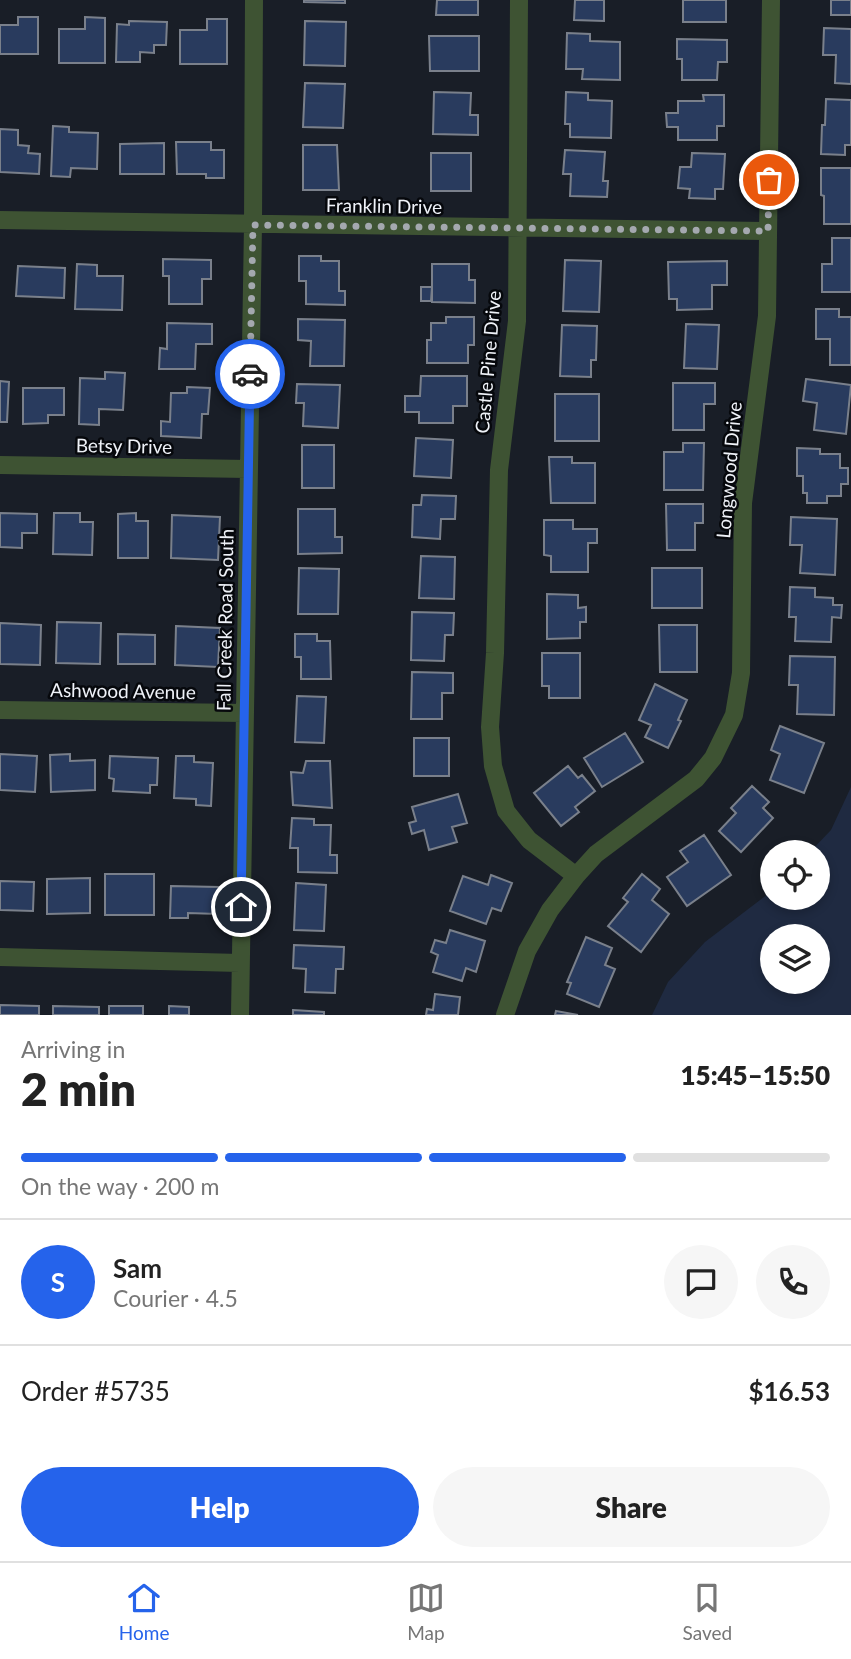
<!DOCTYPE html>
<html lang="en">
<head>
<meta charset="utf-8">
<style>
  body { margin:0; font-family:Lato,sans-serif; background:#f6f6f6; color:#222; height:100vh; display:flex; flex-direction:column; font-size:26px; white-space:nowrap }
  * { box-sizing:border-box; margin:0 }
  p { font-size:23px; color:#767676 }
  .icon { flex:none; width:38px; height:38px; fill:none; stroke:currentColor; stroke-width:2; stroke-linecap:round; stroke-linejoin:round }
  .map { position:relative; height:1015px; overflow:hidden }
  .panel { display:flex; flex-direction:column; background:#fff; flex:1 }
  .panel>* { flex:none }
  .controls { position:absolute; left:760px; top:840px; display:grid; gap:14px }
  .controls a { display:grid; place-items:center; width:70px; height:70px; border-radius:50%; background:#fff; box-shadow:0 4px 10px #0003; font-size:35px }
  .pin { position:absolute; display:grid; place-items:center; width:60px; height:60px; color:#fff; margin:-30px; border:4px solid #fff; border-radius:50%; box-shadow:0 2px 7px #0007 }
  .courier { position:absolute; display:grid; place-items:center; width:70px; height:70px; margin:-35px; border:5px solid #2563eb; border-radius:50%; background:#fff; color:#222; box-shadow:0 2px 9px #0007 }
  .overview em { font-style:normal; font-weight:800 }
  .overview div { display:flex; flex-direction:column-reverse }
  .overview { display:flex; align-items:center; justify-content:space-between; height:119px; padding:0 21px }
  h1 { font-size:46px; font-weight:800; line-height:52px }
  .bar { display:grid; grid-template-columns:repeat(4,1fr); gap:10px 7px; align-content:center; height:84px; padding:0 21px }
  .bar i { height:9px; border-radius:5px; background:#e0e0e0 }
  .bar .current { background:#2563eb }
  .bar p { grid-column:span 4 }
  .line { display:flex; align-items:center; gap:18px; padding:0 21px; border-top:2px solid #e0e0e0 }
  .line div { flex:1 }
  .round { display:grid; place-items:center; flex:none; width:74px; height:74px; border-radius:37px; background:#f6f6f6 }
  .cta { display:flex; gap:14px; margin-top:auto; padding:14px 21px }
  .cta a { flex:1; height:80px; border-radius:42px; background:#2563eb; color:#fff; font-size:28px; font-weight:800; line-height:80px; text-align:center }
  .cta a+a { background:#f6f6f6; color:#222 }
  .menu { display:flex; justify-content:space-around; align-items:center; height:98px; border-top:2px solid #e0e0e0; background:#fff; font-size:19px; color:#767676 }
  .menu a { display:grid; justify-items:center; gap:4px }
  .menu .current { color:#2563eb }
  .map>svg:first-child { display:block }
  .green { fill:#1f2a41; fill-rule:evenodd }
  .building { fill:#293b5e; stroke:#7a808b; stroke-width:2 }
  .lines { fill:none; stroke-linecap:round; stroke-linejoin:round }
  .minor { stroke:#3e5333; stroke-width:18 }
  .done { stroke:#a4a8af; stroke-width:7; stroke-dasharray:0 12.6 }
  .route { stroke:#2563eb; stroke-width:9 }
  .labels { text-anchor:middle; stroke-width:5; stroke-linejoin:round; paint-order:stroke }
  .street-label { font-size:19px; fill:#eff2f8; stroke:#06080c }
</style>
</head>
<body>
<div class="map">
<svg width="851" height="1015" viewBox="0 0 851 1015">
  <rect width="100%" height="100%" fill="#191e27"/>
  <path class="green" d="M851,787V1015H652L668,982L705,942L772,891V898H817V852H810L831,830ZM772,936H817V982H772Z"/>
  <path class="building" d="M304,0H345V3L304,2Z
    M437,0H478V15H436Z
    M575,0H604V21L574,20Z
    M683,0H726V22H683Z
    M831,0H851V15H831Z
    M18,17H38V54H0V25H18Z
    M85,17L105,18V63H59V29H85Z
    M207,19H227V64H180V30H207Z
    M129,21L167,22L166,45H154V53L140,52V62H116L117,24L129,25Z
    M305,21L346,22L345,66L304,65Z
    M824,28L851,29V84L835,83L836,55H823Z
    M567,33L590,34V41L620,42V80L582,79L583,69H566Z
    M429,36H479V71H430Z
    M677,39L727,40V62H718L717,80H682V59H677Z
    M305,83L345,84L343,128L303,127Z
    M434,92L471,93L470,115H478V135L433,134Z
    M566,92L588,93V100L612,101L611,138L570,137V124H565Z
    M703,95H724V126H717V140H678V127H667L666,113H678V101H704Z
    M826,99L851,100V145H845V155L821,154L822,125H825Z
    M53,126L69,127V132L98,133L97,169L71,168L70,177L51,176Z
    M0,129L18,130V145L29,146L28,153L40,154L39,174L0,172Z
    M176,142H211V150H224V178H206V174H177Z
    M164,143V174H120V144Z
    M303,145H337L339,190H303Z
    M565,150L605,152L603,181H608L607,197L570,196L571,174H563Z
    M431,153H471V191H431Z
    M692,153L725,154L723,189H715V199L689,198L690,189L678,188L680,167H691Z
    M821,168H851V224H824V196L821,195Z
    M832,238H851V292H822V264H832Z
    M299,256H321V261H339V291H345V305L306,304V281H299Z
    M163,259L211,260V279H202V304H169V276H163Z
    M565,260L601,261L599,312L563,311Z
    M727,261V285H712V309L677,310V299H669L668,262Z
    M77,264L97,265V276H123L122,310L75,309Z
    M432,264H469V280H475V303L432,302Z
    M18,266L65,268L64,298L16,296Z
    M421,287H432L431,301H421Z
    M816,309H839V317H851V365H830V339H816Z
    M446,317H474V345H468V363H427V340H431V323H446Z
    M298,319L345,320L344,366H310L311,341L298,340Z
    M167,323L212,324V344H196L195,369H159L160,348L167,349Z
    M686,324L719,325L717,369L684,368Z
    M562,325L597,326L596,360H591V377L560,376Z
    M105,372L125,373L123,410L99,409V425L79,424L80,378L105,379Z
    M421,376H467V406H453V423H419V412H405V396H420Z
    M806,379L851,385L846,434L814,430L817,403L803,401Z
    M0,381L9,382L7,422H0Z
    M673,383H715V404H704V430H673Z
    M297,384L340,385L338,428L303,426L304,403H296Z
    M187,387L210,388L208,414H202L201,438L161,436V421L170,422L171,393H187Z
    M23,388H64V415H48V423L23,424Z
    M555,394H599V441H555Z
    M416,438L453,440L451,478L414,476Z
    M683,443H704L703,490H664V452H683Z
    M302,445H334V488H302Z
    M797,448L820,449V454H840V468H848V484H841V496H827V503H807V493H803V476H797Z
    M549,457H572V463H595V503H551Z
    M422,495L456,496L455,519H441L440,539L412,537L413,505H421Z
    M666,504H703V523H695V550H667Z
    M298,509H335V537H342V553L298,554Z
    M0,513L37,514V533H22V548L0,547Z
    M54,513H80V522H93L92,555L53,554Z
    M136,513V521H148V558H118V514Z
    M172,515L220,517L218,560L171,558Z
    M791,517L837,519L835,575L800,573L802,545H790Z
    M544,520H573V529H597V543H588V572H551V556L544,555Z
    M421,556L455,557L454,599L419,598Z
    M299,568L339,569L338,614H298Z
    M652,568H702V608H652Z
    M790,587L815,588V597L833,598V605H842L841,618L832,617L831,642L795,641L796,617H789Z
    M547,594L578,595V608L586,607V622H580V638L547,639Z
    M412,612L454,613L453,635H445L444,661L411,660Z
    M57,622L101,623L100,664L56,663Z
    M0,623L41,625L40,665L0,664Z
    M659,625H697V672H660Z
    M176,626L220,628L218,667L175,665Z
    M118,634L155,635V664H118Z
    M295,634H317V641H330L331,679H301V657H295Z
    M542,653H580V698H549V686H542Z
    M790,656L835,657L834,715L797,714L798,685H789Z
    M412,672L453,673V693H442V719H411Z
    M655,684L687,700L678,720L681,721L668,748L645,737L651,725L639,720Z
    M297,696L326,697L324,743L295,742Z
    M780,726L824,743L804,793L770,780L780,754L771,750Z
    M625,733L643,762L602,787L584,758Z
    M414,738H449V776H414Z
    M0,754L37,756L35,792L0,790Z
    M70,754V761L95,760V790L51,792L50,755Z
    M110,756L158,758L157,785H150V793L113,791L114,779L109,778Z
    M176,756H194V762L213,763L211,806L196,805V799L174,798Z
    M306,761H330L332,808L293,805L291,772L303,773Z
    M568,766L578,778L582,775L595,791L575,807L579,812L561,826L534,793Z
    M752,786L769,802L763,808L773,818L741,852L719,831L736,813L731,808Z
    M458,794L467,823L452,827L457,842L429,850L424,830L412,834L409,823L416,821L412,807Z
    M292,818L314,819V825H331L330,855H337V873L298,872V848H290Z
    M704,835L731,875L687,906L667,877L688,862L680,851Z
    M105,874H154V915H105Z
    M642,874L660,889L652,900L669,914L641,952L608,926L628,902L623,898Z
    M491,875L512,883L501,911L492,908L486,924L450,911L463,876L488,885Z
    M90,878V913L47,914V879Z
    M0,881L34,882L33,911L0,910Z
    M296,883L326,885L324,931L294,930Z
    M171,886L219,887L218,914L188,913V918H170Z
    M450,930L485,941L476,972L466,968L462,981L433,972L438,955L431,952L435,940L446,943Z
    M586,937L612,948L605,965L615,969L599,1007L567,994L571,983L567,982Z
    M294,945L344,947L343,969H336L335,993L305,992L306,969L293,968Z
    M435,994L460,997L458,1015H426L427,1009L433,1010Z
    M0,1005L39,1006V1015H0Z
    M53,1006L99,1007V1015H53Z
    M109,1006H143V1015H109Z
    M169,1006L189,1007V1015H169Z
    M293,1010L324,1012V1015H293Z
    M556,1011L578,1015H555Z"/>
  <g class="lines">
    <path class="minor" d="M519,0L517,321L499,470L495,653L490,727L493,766L506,811L529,840L576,876
      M0,220L768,231
      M0,465L248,469
      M0,710L245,713
      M0,957L240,963
      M240,1015L253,225L254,0
      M505,1015L527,951L550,910L576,876L596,854L696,779L713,758L734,715L741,673L743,503L767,316L771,0"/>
  </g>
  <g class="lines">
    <path class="done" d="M250,374L253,225L768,231L769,180"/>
    <path class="route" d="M241,907L250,374"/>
  </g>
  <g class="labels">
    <g class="street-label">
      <text transform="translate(384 206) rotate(1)" y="7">Franklin Drive</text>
      <text transform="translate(488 362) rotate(-85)" y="7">Castle Pine Drive</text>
      <text transform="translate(124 446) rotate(1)" y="7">Betsy Drive</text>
      <text transform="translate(729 470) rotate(-85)" y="7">Longwood Drive</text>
      <text transform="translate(225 620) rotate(-89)" y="7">Fall Creek Road South</text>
      <text transform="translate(123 691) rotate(1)" y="7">Ashwood Avenue</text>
    </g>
  </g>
</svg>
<div class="controls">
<a><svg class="icon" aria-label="locate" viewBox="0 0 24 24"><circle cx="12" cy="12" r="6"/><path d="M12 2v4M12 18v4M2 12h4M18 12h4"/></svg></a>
<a><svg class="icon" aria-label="layers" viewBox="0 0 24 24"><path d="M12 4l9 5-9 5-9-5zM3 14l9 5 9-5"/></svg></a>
</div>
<div class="pin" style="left:769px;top:180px;background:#ea580c"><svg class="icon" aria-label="bag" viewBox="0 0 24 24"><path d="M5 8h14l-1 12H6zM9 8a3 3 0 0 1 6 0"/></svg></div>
<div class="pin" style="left:241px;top:907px;background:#1f2937"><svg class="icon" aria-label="home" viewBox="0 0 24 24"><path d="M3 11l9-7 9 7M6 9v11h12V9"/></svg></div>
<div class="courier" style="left:250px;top:374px"><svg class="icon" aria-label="car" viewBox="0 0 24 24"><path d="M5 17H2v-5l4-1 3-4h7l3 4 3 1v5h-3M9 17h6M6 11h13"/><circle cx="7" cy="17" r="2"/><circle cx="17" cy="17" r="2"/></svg></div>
</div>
<section class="panel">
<div class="overview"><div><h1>2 min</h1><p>Arriving in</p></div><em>15:45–15:50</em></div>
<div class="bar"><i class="current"></i><i class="current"></i><i class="current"></i><i></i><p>On the way · 200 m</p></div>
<div class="line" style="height:126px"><b class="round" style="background:#2563eb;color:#fff">S</b><div><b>Sam</b><p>Courier · 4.5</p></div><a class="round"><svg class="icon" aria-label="chat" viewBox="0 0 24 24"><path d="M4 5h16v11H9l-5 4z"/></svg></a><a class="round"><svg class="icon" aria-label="phone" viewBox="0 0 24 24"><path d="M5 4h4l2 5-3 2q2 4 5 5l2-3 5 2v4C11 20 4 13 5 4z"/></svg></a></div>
<div class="line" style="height:91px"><div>Order #5735</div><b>$16.53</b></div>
<div class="cta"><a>Help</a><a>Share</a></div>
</section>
<nav class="menu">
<a class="current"><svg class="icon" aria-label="home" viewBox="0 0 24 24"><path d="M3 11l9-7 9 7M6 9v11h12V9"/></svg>Home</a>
<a><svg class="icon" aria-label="map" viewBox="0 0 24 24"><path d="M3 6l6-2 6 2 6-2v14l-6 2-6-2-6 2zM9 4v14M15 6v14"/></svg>Map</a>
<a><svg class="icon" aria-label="saved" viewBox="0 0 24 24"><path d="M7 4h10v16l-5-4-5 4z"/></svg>Saved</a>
</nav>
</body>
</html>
